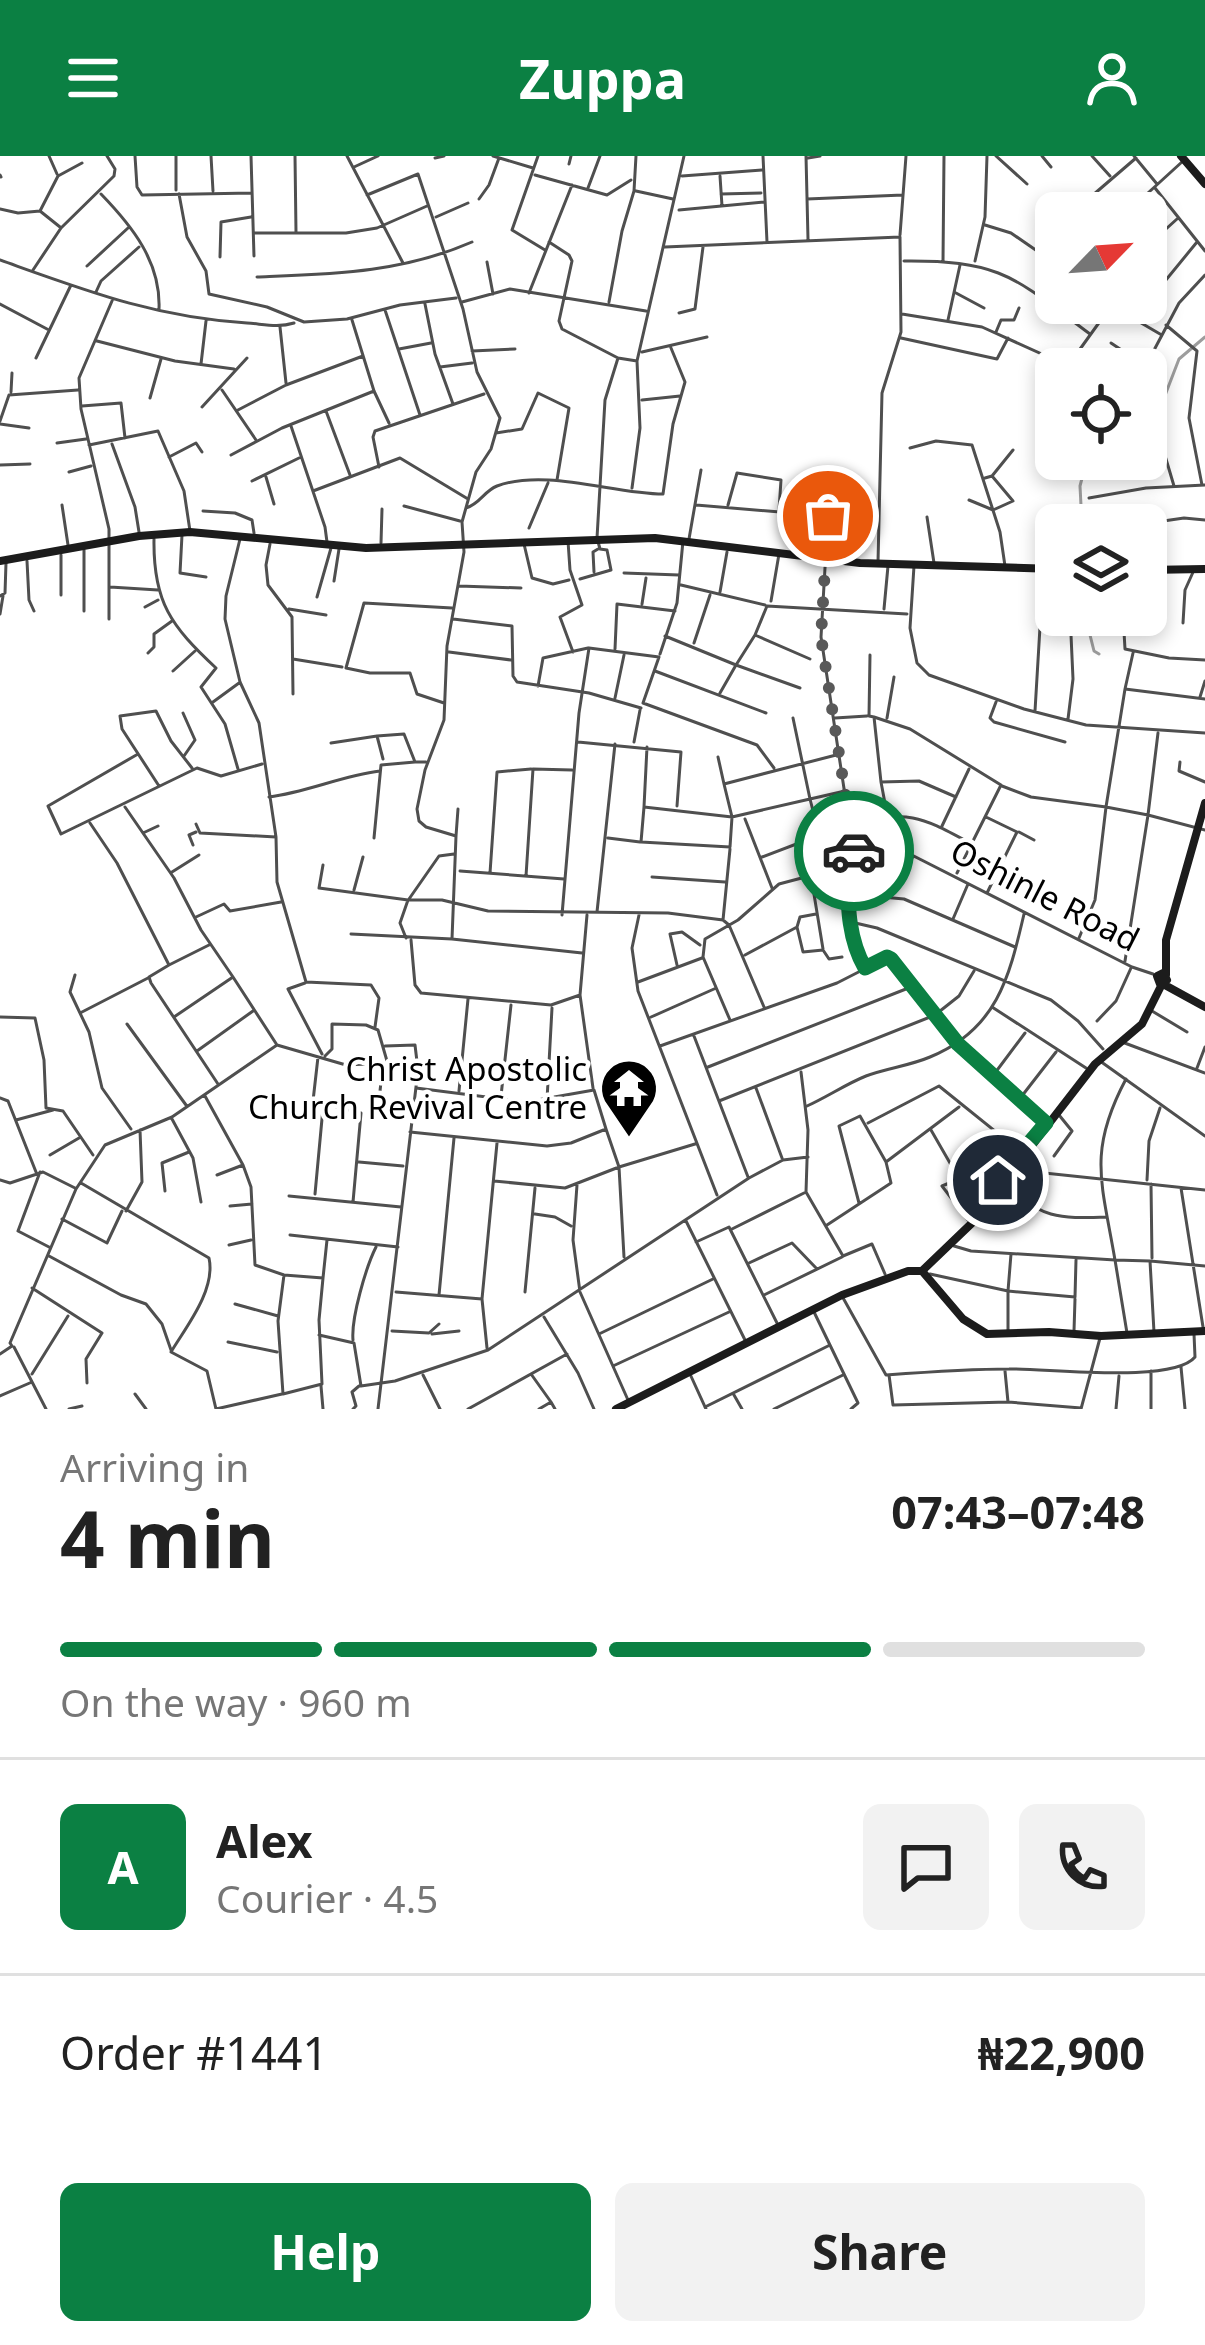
<!DOCTYPE html>
<html lang="en">
<head>
<meta charset="utf-8">
<style>
  body { margin:0; font-family:"Noto Sans",sans-serif; background:#f2f2f2; color:#222; height:100vh; display:flex; flex-direction:column; font-size:45px; white-space:nowrap }
  * { box-sizing:border-box; margin:0 }
  p { font-size:39px; color:#767676 }
  .icon { flex:none; width:66px; height:66px; fill:none; stroke:currentColor; stroke-width:2; stroke-linecap:round; stroke-linejoin:round }
  .map { position:relative; height:1253px; overflow:hidden }
  .sheet { display:flex; flex-direction:column; background:#fff; flex:1 }
  .sheet>* { flex:none }
  .needle { width:78px; rotate:65deg }
  .controls { position:absolute; left:1035px; top:36px; display:grid; gap:24px }
  .controls a { display:grid; place-items:center; width:132px; height:132px; border-radius:18px; background:#fff; box-shadow:0 6px 18px #0003; font-size:60px }
  .pin { position:absolute; display:grid; place-items:center; width:102px; height:102px; color:#fff; margin:-51px; border:6px solid #fff; border-radius:50%; box-shadow:0 3px 12px #0007 }
  .courier { position:absolute; display:grid; place-items:center; width:120px; height:120px; margin:-60px; border:9px solid #0b8043; border-radius:50%; background:#fff; color:#222; box-shadow:0 3px 15px #0007 }
  .headline em { font-style:normal; font-weight:700 }
  .headline div { display:flex; flex-direction:column-reverse }
  .headline { display:flex; align-items:center; justify-content:space-between; height:204px; padding:0 60px }
  h1 { font-size:78px; font-weight:700; line-height:90px }
  .bar { display:grid; grid-template-columns:repeat(4,1fr); gap:18px 12px; align-content:center; height:144px; padding:0 60px }
  .bar i { height:15px; border-radius:9px; background:#e0e0e0 }
  .bar .current { background:#0b8043 }
  .bar p { grid-column:span 4 }
  .line { display:flex; align-items:center; gap:30px; padding:0 60px; border-top:3px solid #e0e0e0 }
  .line div { flex:1 }
  .round { display:grid; place-items:center; flex:none; width:126px; height:126px; border-radius:18px; background:#f2f2f2 }
  .cta { display:flex; gap:24px; margin-top:auto; padding:24px 60px }
  .cta a { flex:1; height:138px; border-radius:18px; background:#0b8043; color:#fff; font-size:48px; font-weight:700; line-height:138px; text-align:center }
  .cta a+a { background:#f2f2f2; color:#222 }
  header { display:flex; justify-content:space-between; align-items:center; height:156px; padding:0 60px; background:#0b8043; color:#fff; font-size:54px; font-weight:700 }
  .map>svg:first-child { display:block }
  .lines { fill:none; stroke-linecap:round; stroke-linejoin:round }
  .stream { stroke:#9d9d9d; stroke-width:3 }
  .street { stroke:#4f4f4f; stroke-width:3 }
  .secondary { stroke:#1c1c1c; stroke-width:8 }
  .done { stroke:#595959; stroke-width:12; stroke-dasharray:0 21.6 }
  .route { stroke:#0b8043; stroke-width:15 }
  .labels { text-anchor:middle; stroke-width:9; stroke-linejoin:round; paint-order:stroke }
  .street-label { font-size:33px; fill:#000; stroke:#fff }
  .poi-label { font-size:33px; fill:#000; stroke:#fff; text-anchor:end }
</style>
</head>
<body>
<header><svg class="icon" aria-label="menu" viewBox="0 0 24 24"><path d="M4 6h16M4 12h16M4 18h16"/></svg>Zuppa<svg class="icon" aria-label="person" viewBox="0 0 24 24"><circle cx="12" cy="8" r="4"/><path d="M4 21q1-7 8-7t8 7"/></svg></header>
<div class="map">
<svg width="1205" height="1253" viewBox="0 0 1205 1253">
  <rect width="100%" height="100%" fill="#fff"/>
  <g class="lines">
    <path class="stream" d="M1146,255L1164,242L1179,203L1205,181
      M1082,369L1080,330L1087,303
      M1085,459L1094,495L1099,498"/>
    <path class="street" d="M49,0L57,18
      M135,0L137,31L142,39L252,37
      M211,0L213,35
      M251,0L254,100
      M295,0L296,76
      M347,0L403,107
      M493,0L533,12
      M538,0L512,74L545,94
      M763,0L767,86
      M806,0L808,83
      M996,0L1027,28
      M1042,0L1051,11
      M1092,0L1110,20
      M1134,0L1157,28
      M435,2L444,0
      M808,2L820,0
      M569,8L571,0
      M354,11L378,0
      M0,19L1,21
      M535,19L607,39L631,24
      M682,20L762,14
      M720,20L722,50
      M588,32L600,0
      M1155,32L1205,95
      M176,34V0
      M636,35L673,43
      M101,38C132,70 161,106 159,153
      M179,38L187,81L206,115L209,138L267,151L304,166L347,163L400,149L456,142
      M721,38L761,37
      M367,39L418,18L463,153L477,216L500,262L491,293L476,316L462,366L464,396L447,490L444,564L425,614L417,653L419,665L426,671L456,680L452,783
      M479,43L489,29L499,2
      M807,43L903,39
      M0,53L18,57L40,55L60,71
      M679,54L765,46
      M40,55L58,20L82,7
      M1072,57L1136,2
      M1126,57L1183,5
      M436,61L468,47
      M985,69L1011,77L1056,108
      M255,77H346L377,72L427,50
      M900,79L906,0
      M549,86L569,99L572,105L559,165L562,173L618,202L637,205
      M665,91L900,81L901,176L882,237L878,406
      M1146,91L1177,63
      M1040,97L1056,75
      M220,101L221,66L251,61
      M0,104C87,135 154,161 247,167C263,168 278,172 294,167
      M904,105C1002,104 1015,122 1090,178
      M975,105L985,61L987,0
      M487,106L493,138
      M943,106L944,0
      M87,110L128,72
      M33,114L61,72L114,20L115,13L107,0
      M257,121C332,118 401,117 472,86
      M96,136L101,125L139,91
      M529,137L572,29
      M956,137L984,152
      M462,146L510,133L646,155
      M609,146L622,75L634,35L636,0
      M1107,147L1160,178
      M0,148L47,173
      M425,148L435,198L453,248
      M385,154L420,259
      M679,157L695,153L703,91
      M902,158L982,171L1075,213
      M1134,163L1197,86
      M352,164L374,235L389,267
      M948,164L960,109
      M1166,169L1197,195L1189,262L1202,329
      M280,171L286,227
      M996,176L1001,164H1014L1019,152
      M901,182L997,203L1008,182
      M97,185L175,205L234,213
      M1111,187L1144,209
      M399,193L431,187
      M472,195L515,193
      M642,196L707,181
      M36,202L71,129
      M1070,207L1111,150
      M201,208L206,165
      M440,211L472,207
      M1144,213L1179,147L1205,119
      M222,234L256,284
      M11,236L12,217
      M150,242L161,203
      M642,244L680,240
      M82,250L121,247L125,282
      M202,251L247,202
      M1146,251L1155,266L1174,330
      M238,254L286,229L363,200
      M326,255L350,319
      M0,265L9,239L78,234
      M0,268L29,272
      M291,270L325,371L327,386
      M496,277L522,273L538,237L569,252L557,324
      M57,287L86,283
      M112,288L135,351L139,376
      M89,289L158,275L184,335L190,375
      M1146,289L1158,283
      M910,292L936,285L972,289L1000,376L1005,410
      M231,299L282,272L374,235
      M169,301L196,287L202,296
      M0,309L30,308
      M379,311L373,281L375,275L484,238
      M69,316L91,310
      M266,321L274,348
      M985,322L992,320L1013,294
      M252,325L299,302
      M632,332L640,272L637,205L684,0
      M313,335L400,302L468,343
      M1089,342L1146,332L1205,329
      M969,344L993,354L1013,345L992,320
      M62,349L68,389
      M696,349L828,360L821,481L855,705
      M728,349L737,317L781,324L779,354
      M404,350L460,365
      M466,352C480,348 484,335 497,330C546,312 614,338 663,338L673,268L685,226L671,192
      M203,355L235,357L252,364L254,377
      M927,361L934,407
      M1136,369L1184,362L1205,364
      M529,372L548,327
      M182,379L180,417L206,421
      M154,383C153,446 171,470 216,512L201,531L225,568L238,613
      M240,383L226,440L225,463L240,526L259,567L276,681L277,726L306,826L371,829L379,842L375,871
      M689,383L701,314
      M568,385L570,414L582,449L560,461L573,496
      M381,387L382,353
      M270,388L266,409L268,429L292,461L293,538
      M524,388L532,422L553,428L569,424
      M61,399V439
      M27,405L29,444L34,455
      M914,410L910,472L917,507L929,519L1024,553L1086,569L1205,577
      M594,416L593,396L598,393
      M624,417L679,419
      M580,423L611,414L607,394L600,393L597,382L605,244L618,202
      M334,425L339,393
      M681,429L765,449
      M459,430L521,432
      M110,431L158,434
      M720,436L727,396
      M0,440L5,437L6,407
      M317,441L331,392
      M771,445L779,398
      M642,448L646,422
      M145,451L158,444
      M289,453L326,459
      M884,453L888,410
      M84,455V394
      M0,458L3,440
      M1123,459L1125,493L1169,502L1205,504
      M109,463V373L81,253L79,222L112,145
      M453,463L512,470L513,520L517,526L589,537L641,552
      M1183,467L1185,434L1194,414
      M755,479L767,450L907,458
      M665,480L736,509L720,537
      M694,487L710,439
      M615,493L617,448L675,455
      M449,496L511,504
      M148,497L154,491V478L172,465
      M1133,497L1125,533L1205,543
      M660,498L677,447L683,385
      M870,499L869,560L874,561L881,626
      M293,503L342,511
      M173,515L195,495
      M655,515L766,557
      M538,530L543,502L588,492
      M800,532L736,509L755,479L810,503
      M1200,541L1205,525
      M615,542L624,499
      M213,546L239,527
      M996,546L990,562L994,566L1065,586
      M444,547L417,538L410,517H370L346,512L364,447L452,452
      M1035,555L1047,353
      M183,557L195,584L184,600
      M874,561L910,573L1001,629L957,717
      M793,562L810,643L845,635
      M835,562L867,560
      M887,562L894,521
      M1068,563L1073,523L1071,479
      M1158,577L1148,659L1205,674
      M377,580L404,578L415,606H426
      M578,586L681,596L677,650
      M634,586L640,554
      M331,587L377,580L383,603
      M138,598L48,650L61,678L197,612L221,620L262,608
      M718,601L724,628L840,598
      M1180,606L1179,615L1205,626
      M724,628L732,661L810,643L828,714
      M159,630L122,573L120,560L156,555L171,585L192,612
      M1002,630L1031,641L1106,651L1095,744L1079,782
      M269,641C307,636 341,620 380,615
      M125,651L174,722L201,774L233,821
      M644,651L641,686L730,691L732,661L644,651L647,591
      M887,658L881,626L919,625L956,641
      M986,661L1017,676L987,737
      M745,663L772,732
      M90,667L117,707L169,809L149,821L151,827L218,928
      M196,668L200,677L276,681
      M853,668C909,655 918,659 968,686
      M942,670L969,613
      M1019,676L1034,684
      M143,677L158,670
      M456,680L458,653
      M374,682L381,609L415,606
      M608,682L640,686
      M193,689L189,679L196,676
      M730,693L723,764L729,769L764,851
      M762,701L820,679
      M323,709L319,732L408,744L400,767L406,782
      M847,711L851,766L877,772L1051,844L1078,865L1103,893
      M460,715L564,723
      M172,716L199,699
      M490,717L497,616L531,613
      M526,720L533,613L572,614
      M811,720L823,793
      M652,721L725,726
      M903,721L913,700
      M354,734L363,701
      M849,738L904,743L1015,791
      M409,743L439,700L454,698
      M408,744H442L488,755L668,757L723,764
      M597,756L615,588
      M562,759L579,557L589,492L659,501L643,547L757,589L774,612
      M587,759L580,839L593,932
      M639,759L632,792L638,835L717,1039
      M196,761L224,748L230,755L281,746
      M953,763L968,728
      M851,768L853,790L863,810
      M797,771L800,761L816,758
      M351,778L452,783L582,797
      M411,784L415,829L421,837L551,849L580,839
      M745,799L797,771L803,796L823,794L829,803L842,801
      M1125,805L1148,659L1106,651L1125,533
      M169,809L209,789
      M677,809L670,778L682,776L700,789
      M75,819L70,836L89,876L102,932L131,973
      M638,826L702,802
      M305,827L288,833L322,898
      M992,851L1086,912
      M1152,855L1187,876
      M82,856L148,822
      M0,861L35,862L44,904L46,952L63,955L93,999
      M174,861L233,821L277,889
      M651,861L714,833
      M730,864L703,801L705,783L738,764L779,728L847,710L896,691L1132,811L1153,818
      M1097,865L1116,845L1131,812
      M127,868L186,949
      M694,880L748,1021
      M1122,886L1205,917
      M660,890L837,827L888,801L958,888L1046,967
      M197,895L253,855
      M325,900L332,893V868L366,869L378,874L387,905
      M318,901L313,945L361,957L353,1046
      M1100,905L1205,980
      M708,911L911,831
      M1197,912L1205,891
      M801,916L808,974L806,1036L843,1100L872,1088L885,1118
      M992,921L1025,877
      M1126,923C1087,996 1102,1027 1115,1104L1150,1105
      M756,932L782,1002
      M380,935L383,908
      M459,935L468,843
      M205,940L243,1009L217,1019
      M501,940L511,849
      M0,942L8,945L36,1016
      M547,944L552,852
      M719,945L935,859L959,840L974,815
      M1018,945L1056,896
      M807,950C827,941 846,928 866,920C887,912 909,910 930,901C996,874 1009,823 1024,758
      M172,963L193,1002L201,1046
      M16,964L53,954
      M868,967L939,930L1021,996
      M931,974L958,1021
      M410,976L547,990L571,987L606,973L594,934L526,946L416,932
      M50,999L79,982
      M1054,1000L1072,975L1059,959
      M359,1006L403,1010
      M886,1006L959,951
      M243,1009L251,1031L255,1109L284,1119L323,1122L327,1084
      M1016,1014L1205,1034
      M40,1016L18,1075L49,1091
      M0,1024L10,1027L43,1016L75,1032
      M1147,1024L1149,985L1160,952
      M494,1025L565,1032L619,1011L606,973
      M81,1027L209,1102C216,1134 186,1171 171,1196L207,1215L216,1253
      M1003,1028C1042,1062 1057,1063 1107,1061
      M1151,1028L1152,1102
      M577,1029L573,1084L580,1136L628,1244
      M1181,1032L1203,1171
      M165,1035L162,1007L189,996
      M315,1038L323,952
      M289,1040L401,1051
      M230,1050L252,1048
      M126,1055L142,1026L140,974
      M535,1058L555,1061L571,1070
      M62,1063L107,1087L122,1055
      M968,1064L942,1030L959,1023L993,1032
      M686,1065L746,1186
      M827,1069L891,1027L886,1006L860,960L839,970L859,1047
      M732,1073L804,1037
      M290,1079L398,1091
      M696,1086L729,1071L779,1171
      M229,1089L251,1084
      M954,1090L971,1095L1115,1104L1127,1177
      M49,1100L121,1139L146,1148L162,1168L171,1194
      M624,1101L619,1011L695,988
      M749,1107L792,1087L817,1113
      M930,1118L1008,1135L1011,1098
      M284,1119L278,1165L283,1238L322,1228L319,1164L323,1122
      M32,1132L102,1177L86,1203L87,1227
      M396,1136L482,1143
      M525,1136L535,1032
      M439,1139L454,982
      M764,1139L842,1101
      M842,1140L886,1219C927,1216 968,1213 1009,1213C1046,1212 1173,1228 1195,1201L1194,1178
      M235,1148L278,1160
      M814,1156L858,1247L851,1253
      M544,1161L578,1217L594,1253
      M392,1175L429,1177L439,1168
      M1074,1175L1075,1143
      M1154,1176L1150,1105L1205,1110
      M1008,1177V1135L1075,1141L1076,1104
      M432,1178L459,1175
      M599,1178L713,1123
      M319,1179L354,1187L361,1230L395,1225L488,1194L749,1022L783,1004L808,1001
      M353,1184C351,1162 366,1111 376,1091
      M228,1186L277,1196
      M14,1191L46,1253
      M487,1192L482,1143L497,987
      M0,1198L12,1190L10,1187L76,1033L105,989L172,961L277,889L346,909L388,907L418,914
      M613,1210L729,1156
      M1181,1211L1185,1253
      M1005,1215L1008,1246
      M1151,1215V1253
      M32,1218L68,1160
      M531,1218L551,1246
      M690,1218L706,1253
      M423,1219L440,1253
      M889,1219L893,1249L1008,1246L1081,1252
      M321,1230L323,1253
      M135,1238L146,1253
      M734,1239L742,1253
      M0,1240L32,1226
      M705,1251L830,1189
      M69,1253L82,1250
      M216,1253L282,1238
      M353,1253L356,1250L352,1236L359,1230
      M378,1253L418,914L415,889L385,890
      M468,1253L567,1198
      M539,1253L551,1246L555,1253
      M774,1253L843,1219
      M1081,1253L1100,1182
      M1116,1253L1119,1220"/>
    <path class="secondary" d="M1181,0L1205,28
      M0,405L139,380L190,376L366,392L655,382L860,407L1056,413
      M1146,414L1205,413
      M1163,817L1167,824L1160,828L1157,820Z
      M1166,819V784L1205,647
      M1163,828L1205,851
      M922,1115L963,1163L987,1178L1049,1176L1101,1180L1205,1175
      M616,1253L842,1139L908,1115H922L972,1067L1095,908L1142,868L1162,828"/>
  </g>
  <g class="lines">
    <path class="done" d="M828,360L821,481L854,695"/>
    <path class="route" d="M854,695L855,707L847,710C848,745 847,781 865,812L887,801L891,803L958,888L1046,967L998,1024"/>
  </g>
  <defs>
    <g id="temple-pin" transform="scale(3)"><path d="M0 17L-7.5 6A9.5 9.5 0 1 1 7.5 6Z" fill="#000" stroke="#fff"/><path d="M0-6L5-2H3V0L6.5 2.5H4V6H1.5V3h-3V6H-4V2.5H-6.5L-3 0V-2H-5Z" fill="#fff"/></g>
  </defs>
  <g fill-rule="evenodd">
    <use href="#temple-pin" x="629" y="932"/>
  </g>
  <g class="labels">
    <g class="street-label">
      <text transform="translate(1045 739) rotate(27)" y="12">Oshinle Road</text>
    </g>
    <g class="poi-label">
      <text x="587" y="925">Christ Apostolic<tspan x="587" dy="38">Church Revival Centre</tspan></text>
    </g>
  </g>
</svg>
<div class="controls">
<a><svg class="needle" viewBox="-14 -14 28 28"><path d="M0-13l5 13h-10z" fill="#e53935"/><path d="M0 13l5-13h-10z" fill="#767676"/></svg></a>
<a><svg class="icon" aria-label="locate" viewBox="0 0 24 24"><circle cx="12" cy="12" r="6"/><path d="M12 2v4M12 18v4M2 12h4M18 12h4"/></svg></a>
<a><svg class="icon" aria-label="layers" viewBox="0 0 24 24"><path d="M12 4l9 5-9 5-9-5zM3 14l9 5 9-5"/></svg></a>
</div>
<div class="pin" style="left:828px;top:360px;background:#ea580c"><svg class="icon" aria-label="bag" viewBox="0 0 24 24"><path d="M5 8h14l-1 12H6zM9 8a3 3 0 0 1 6 0"/></svg></div>
<div class="pin" style="left:998px;top:1024px;background:#1f2937"><svg class="icon" aria-label="home" viewBox="0 0 24 24"><path d="M3 11l9-7 9 7M6 9v11h12V9"/></svg></div>
<div class="courier" style="left:854px;top:695px"><svg class="icon" aria-label="car" viewBox="0 0 24 24"><path d="M5 17H2v-5l4-1 3-4h7l3 4 3 1v5h-3M9 17h6M6 11h13"/><circle cx="7" cy="17" r="2"/><circle cx="17" cy="17" r="2"/></svg></div>
</div>
<section class="sheet">
<div class="headline"><div><h1>4 min</h1><p>Arriving in</p></div><em>07:43–07:48</em></div>
<div class="bar"><i class="current"></i><i class="current"></i><i class="current"></i><i></i><p>On the way · 960 m</p></div>
<div class="line" style="height:216px"><b class="round" style="background:#0b8043;color:#fff">A</b><div><b>Alex</b><p>Courier · 4.5</p></div><a class="round"><svg class="icon" aria-label="chat" viewBox="0 0 24 24"><path d="M4 5h16v11H9l-5 4z"/></svg></a><a class="round"><svg class="icon" aria-label="phone" viewBox="0 0 24 24"><path d="M5 4h4l2 5-3 2q2 4 5 5l2-3 5 2v4C11 20 4 13 5 4z"/></svg></a></div>
<div class="line" style="height:156px"><div>Order #1441</div><b>₦22,900</b></div>
<div class="cta"><a>Help</a><a>Share</a></div>
</section>
</body>
</html>
